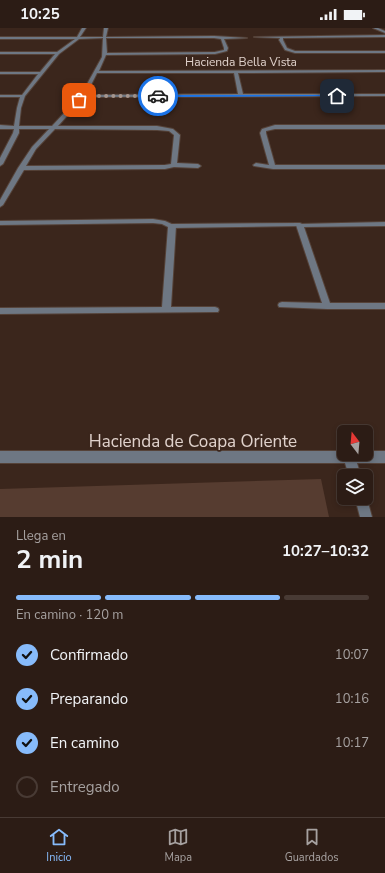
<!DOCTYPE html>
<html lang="es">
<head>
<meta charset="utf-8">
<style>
  body { margin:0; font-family:"Nunito Sans",sans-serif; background:#34251e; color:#f1f3f6; height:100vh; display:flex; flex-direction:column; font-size:15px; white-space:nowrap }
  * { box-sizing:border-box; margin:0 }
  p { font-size:13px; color:#a6a1a0 }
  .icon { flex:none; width:22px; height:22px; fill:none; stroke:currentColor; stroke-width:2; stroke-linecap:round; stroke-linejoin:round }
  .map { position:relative; height:489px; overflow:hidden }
  .sheet { display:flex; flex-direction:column; background:#2c1c15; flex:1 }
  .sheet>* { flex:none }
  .needle { width:26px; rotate:344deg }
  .buttons { position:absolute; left:337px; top:397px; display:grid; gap:8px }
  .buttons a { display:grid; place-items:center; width:36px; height:36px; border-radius:6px; background:#2c1c15; box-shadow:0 2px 6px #0003,0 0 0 1px #483a34; font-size:20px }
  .pin { position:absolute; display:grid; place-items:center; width:34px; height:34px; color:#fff; margin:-17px; border-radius:8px; box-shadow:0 2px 6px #0006 }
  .courier { position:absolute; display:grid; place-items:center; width:40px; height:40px; margin:-20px; border:3px solid #1a73e8; border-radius:50%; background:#fff; color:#222; box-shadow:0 1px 5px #0007 }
  .overview em { font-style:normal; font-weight:700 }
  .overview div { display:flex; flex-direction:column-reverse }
  .overview { display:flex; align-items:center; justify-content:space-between; height:68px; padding:0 16px }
  h1 { font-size:26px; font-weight:700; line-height:30px }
  .bar { display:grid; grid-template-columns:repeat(4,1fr); gap:6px 4px; align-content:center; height:48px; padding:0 16px }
  .bar i { height:5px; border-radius:3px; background:#483a34 }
  .bar .selected { background:#87bbfb }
  .bar p { grid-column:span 4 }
  ol { padding:0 16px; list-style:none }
  li { display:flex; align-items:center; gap:12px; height:44px }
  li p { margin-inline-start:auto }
  li .icon { padding:4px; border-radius:50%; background:#87bbfb; color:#111; stroke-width:4 }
  li:last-child { color:#a6a1a0 }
  li i { width:22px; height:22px; border:2px solid #483a34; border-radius:50% }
  .status { display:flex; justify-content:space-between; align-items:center; height:28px; padding:0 20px; background:#2c1c15; direction:ltr }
  .status svg { height:11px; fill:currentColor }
  .menu { display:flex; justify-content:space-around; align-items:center; height:56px; border-top:1px solid #483a34; background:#2c1c15; font-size:11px; color:#a6a1a0 }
  .menu a { display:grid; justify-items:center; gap:2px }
  .menu .selected { color:#87bbfb }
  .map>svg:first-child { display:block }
  .green { fill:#563c30 }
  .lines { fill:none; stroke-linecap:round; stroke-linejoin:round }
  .pedestrian-casing { stroke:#554238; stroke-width:2 }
  .minor-casing { stroke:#554238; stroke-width:2 }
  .pedestrian { fill:#6e7783; fill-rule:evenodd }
  .minor { fill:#6e7783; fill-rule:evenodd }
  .route { fill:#1a73e8 }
  .done { stroke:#a6968e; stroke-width:4; stroke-dasharray:0 7.2 }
  .labels { text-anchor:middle; stroke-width:3.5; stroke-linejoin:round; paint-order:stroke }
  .far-street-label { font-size:12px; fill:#e0d2cc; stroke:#3b261c }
  .near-street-label { font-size:17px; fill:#e0d2cc; stroke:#3b261c }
</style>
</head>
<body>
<div class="status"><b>10:25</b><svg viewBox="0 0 49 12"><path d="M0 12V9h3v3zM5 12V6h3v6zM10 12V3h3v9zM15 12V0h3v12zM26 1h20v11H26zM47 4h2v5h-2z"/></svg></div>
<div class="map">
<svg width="385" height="489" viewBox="0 0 385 489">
  <rect width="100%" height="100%" fill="#3b261c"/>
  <path class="green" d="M321,451L329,489H0V461Z"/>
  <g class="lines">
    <g class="pedestrian-casing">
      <path id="pedestrian" d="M300,195L304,197L302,198L172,200L168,198L172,196Z"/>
    </g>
    <g class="minor-casing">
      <path id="minor" d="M82,0H86L80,9H103L104,0H108L106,9L214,8L247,10L224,11L228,20L227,23L215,26L106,27L99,43L385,42V44L238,45L243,66H385V68L84,69L58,98H157L173,101L180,107L177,135L198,136L201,138L198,140L174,139L165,141L24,142L3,177L0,179V172L18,140L32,119L49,101H19V105L3,136L0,138V130L13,105L14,101H0V97L14,98L17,80L20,69H0V67H22L38,46H0V44H40L55,26H0V24H57L75,11H0V9H77ZM103,10L102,29L81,67L52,98H19L21,80L25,68L59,26L79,11ZM106,10H214L221,11L224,20V22L215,24L107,25ZM97,45H234L238,66L86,67ZM55,101L157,102L169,103L174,107L171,136L165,137L26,138L36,121Z
        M373,0H378L385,3V5Z
        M385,7V9L283,10V12L287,20L295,23H385V25H295L285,22L279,12L280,10L254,9Z
        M275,97H385V101H275L266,103V105L275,137H385V141H273L254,138L253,137L256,135L269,137L260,105L262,101Z
        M153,191L165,193L176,198L171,279H215L218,280L219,282L218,284L0,286V280L162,279L168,199L162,196L153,195L0,197V193Z
        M385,194V198L304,199L330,275H385V281H327L279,279L278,277L279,275L282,274L322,275L296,197L298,196Z
        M0,423H344V426H366V423H385V435H357L361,448H349L345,435H0Z
        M366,467L372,489H360L355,470H366Z"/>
    </g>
    <use href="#pedestrian" class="pedestrian"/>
    <use href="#minor" class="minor"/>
  </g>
  <path class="route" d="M158,67H337L339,68L157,69Z"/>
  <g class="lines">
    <path class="done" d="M79,72L83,68H158"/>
  </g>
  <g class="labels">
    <g class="far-street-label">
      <text x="241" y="38">Hacienda Bella Vista</text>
    </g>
    <g class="near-street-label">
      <text x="193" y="419">Hacienda de Coapa Oriente</text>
    </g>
  </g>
</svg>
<div class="buttons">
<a><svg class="needle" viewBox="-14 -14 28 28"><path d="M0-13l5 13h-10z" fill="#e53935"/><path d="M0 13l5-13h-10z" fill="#a6a1a0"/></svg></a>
<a><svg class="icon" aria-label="layers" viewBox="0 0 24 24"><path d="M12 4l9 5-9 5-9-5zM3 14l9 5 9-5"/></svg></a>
</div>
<div class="pin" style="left:79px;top:72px;background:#ea580c"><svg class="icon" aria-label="bag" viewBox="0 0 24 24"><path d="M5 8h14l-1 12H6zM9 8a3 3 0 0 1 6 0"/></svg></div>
<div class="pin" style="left:337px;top:68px;background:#1f2937"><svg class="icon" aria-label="home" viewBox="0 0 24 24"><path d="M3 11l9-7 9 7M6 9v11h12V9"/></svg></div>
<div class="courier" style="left:158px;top:68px"><svg class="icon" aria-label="car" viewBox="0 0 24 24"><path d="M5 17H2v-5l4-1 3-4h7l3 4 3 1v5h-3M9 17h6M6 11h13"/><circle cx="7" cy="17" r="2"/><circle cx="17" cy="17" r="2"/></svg></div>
</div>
<section class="sheet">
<div class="overview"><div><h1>2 min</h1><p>Llega en</p></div><em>10:27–10:32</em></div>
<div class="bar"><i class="selected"></i><i class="selected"></i><i class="selected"></i><i></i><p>En camino · 120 m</p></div>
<ol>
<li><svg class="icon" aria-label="check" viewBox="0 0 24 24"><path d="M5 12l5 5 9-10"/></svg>Confirmado<p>10:07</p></li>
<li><svg class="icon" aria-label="check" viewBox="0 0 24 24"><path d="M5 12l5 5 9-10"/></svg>Preparando<p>10:16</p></li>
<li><svg class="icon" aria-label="check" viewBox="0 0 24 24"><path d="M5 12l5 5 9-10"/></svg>En camino<p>10:17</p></li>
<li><i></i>Entregado</li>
</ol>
</section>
<nav class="menu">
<a class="selected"><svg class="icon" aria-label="home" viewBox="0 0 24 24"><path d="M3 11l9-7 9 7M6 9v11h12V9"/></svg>Inicio</a>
<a><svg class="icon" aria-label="map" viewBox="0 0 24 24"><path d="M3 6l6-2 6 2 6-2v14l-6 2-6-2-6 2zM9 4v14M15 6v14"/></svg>Mapa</a>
<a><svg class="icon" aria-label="saved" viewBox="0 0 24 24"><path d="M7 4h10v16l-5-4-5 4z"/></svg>Guardados</a>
</nav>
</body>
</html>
